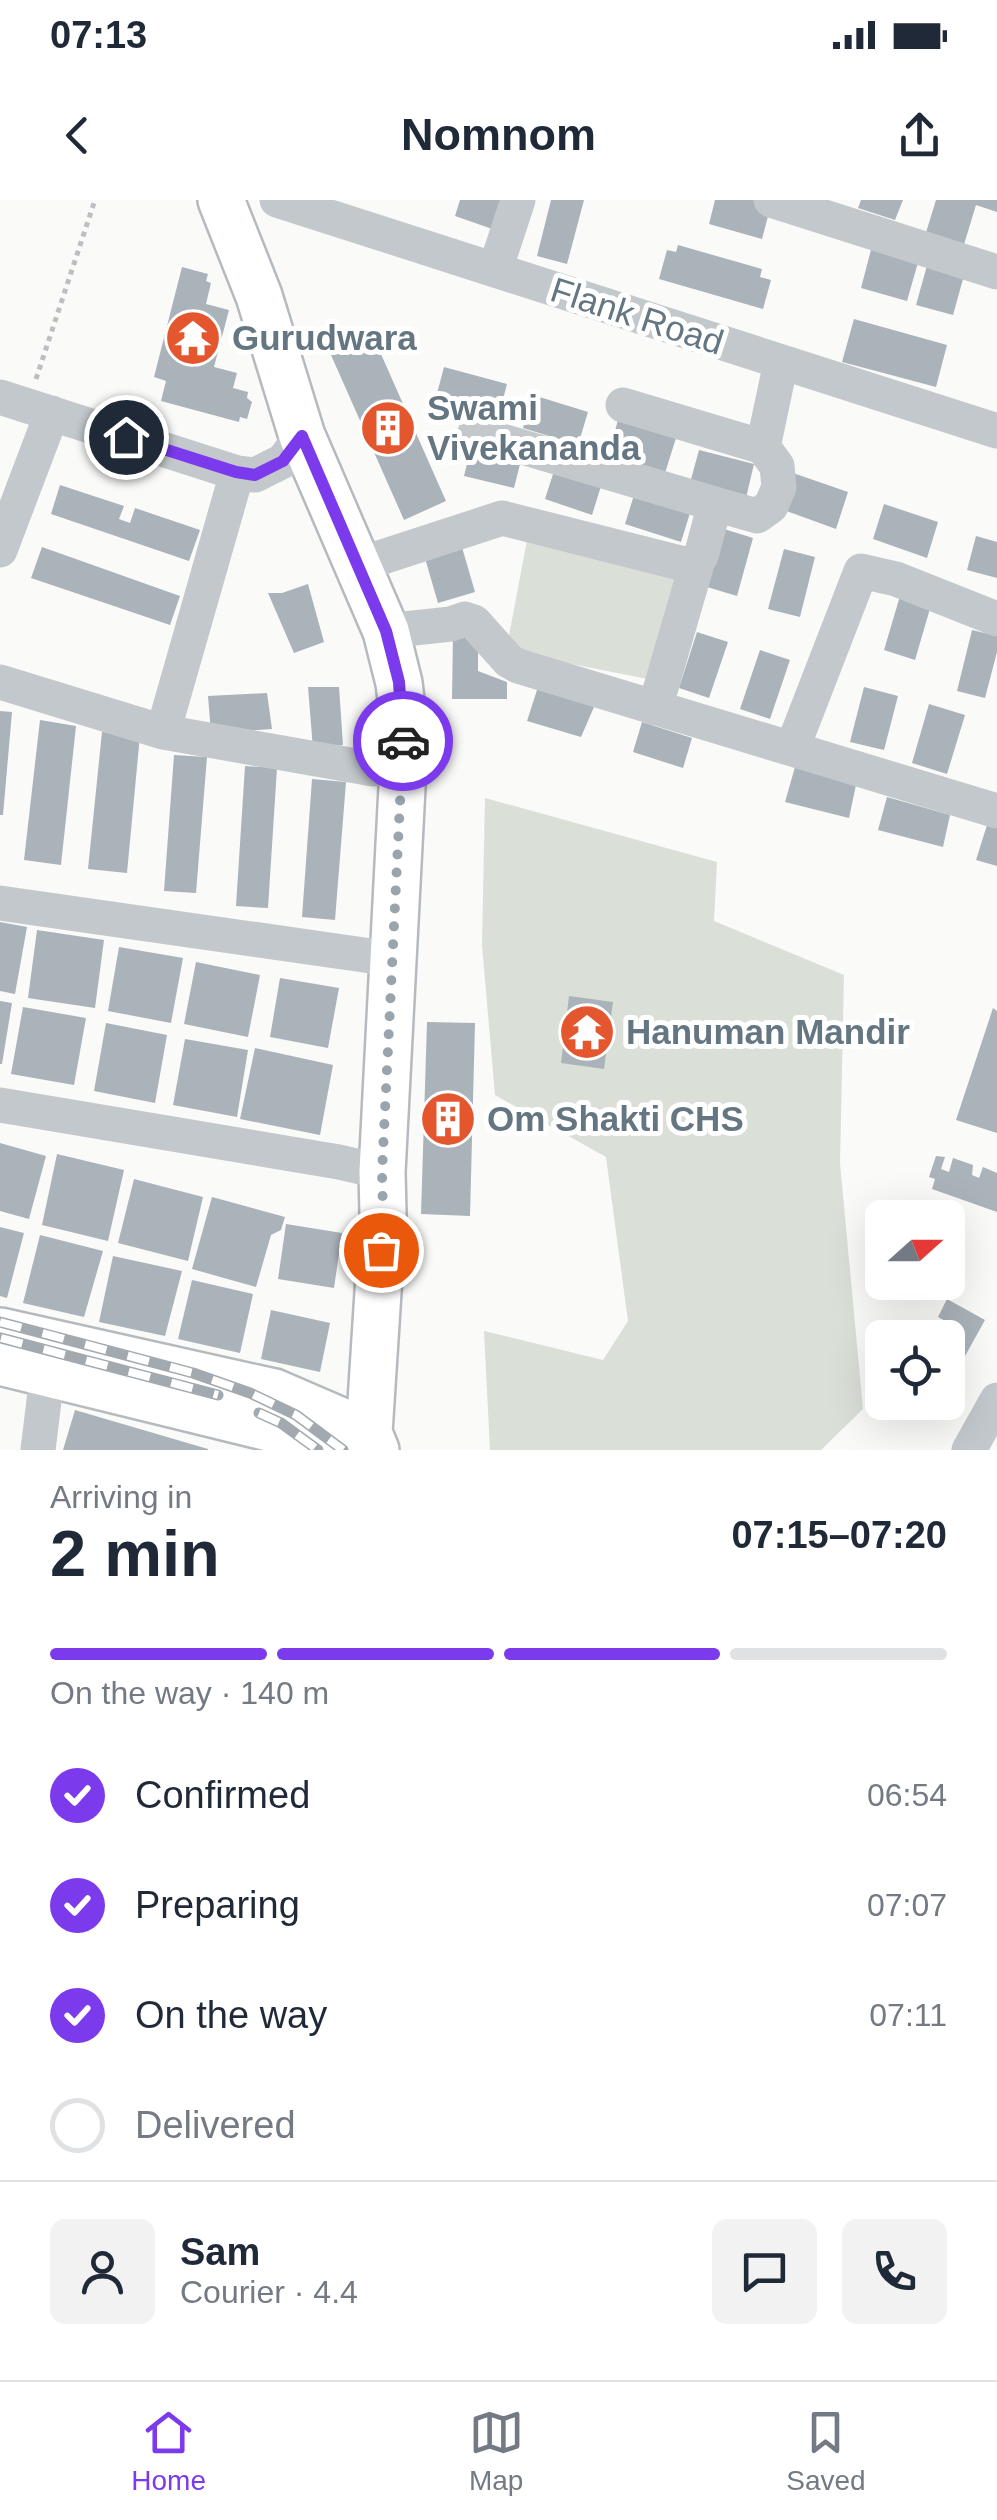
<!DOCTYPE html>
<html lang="en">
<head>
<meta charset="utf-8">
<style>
  body { margin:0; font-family:Arial,sans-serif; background:#f2f2f3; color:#1f2937; height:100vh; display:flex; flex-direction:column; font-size:38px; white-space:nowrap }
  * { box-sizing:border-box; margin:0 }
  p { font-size:32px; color:#747a83 }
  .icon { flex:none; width:55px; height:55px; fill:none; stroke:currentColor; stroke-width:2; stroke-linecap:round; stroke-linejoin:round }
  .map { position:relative; height:1250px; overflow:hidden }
  .details { display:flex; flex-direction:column; background:#fff; flex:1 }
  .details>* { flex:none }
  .needle { width:65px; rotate:69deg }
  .controls { position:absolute; left:865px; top:1000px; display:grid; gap:20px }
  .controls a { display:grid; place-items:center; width:100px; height:100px; border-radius:15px; background:#fff; box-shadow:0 10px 40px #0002; font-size:50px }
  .pin { position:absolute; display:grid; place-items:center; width:85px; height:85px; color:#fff; margin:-42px; border:5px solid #fff; border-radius:50%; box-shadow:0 2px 10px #0007 }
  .courier { position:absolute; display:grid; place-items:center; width:100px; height:100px; margin:-50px; border:8px solid #7c3aed; border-radius:50%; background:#fff; color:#222; box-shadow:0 2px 12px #0007 }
  .head em { font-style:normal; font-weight:800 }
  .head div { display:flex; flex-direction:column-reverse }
  .head { display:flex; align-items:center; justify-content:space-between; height:170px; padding:0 50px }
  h1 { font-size:65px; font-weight:800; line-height:75px }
  .bar { display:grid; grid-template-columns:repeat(4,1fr); gap:15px 10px; align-content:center; height:120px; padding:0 50px }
  .bar i { height:12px; border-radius:8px; background:#e0e1e3 }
  .bar .current { background:#7c3aed }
  .bar p { grid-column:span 4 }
  .line { display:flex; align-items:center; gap:25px; padding:0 50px; border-top:2px solid #e0e1e3 }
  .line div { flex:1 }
  .round { display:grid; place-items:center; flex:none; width:105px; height:105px; border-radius:15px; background:#f2f2f3 }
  ol { padding:0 50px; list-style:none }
  li { display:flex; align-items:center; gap:30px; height:110px }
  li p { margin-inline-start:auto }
  li .icon { padding:10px; border-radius:50%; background:#7c3aed; color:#fff; stroke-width:4 }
  li:last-child { color:#747a83 }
  li i { width:55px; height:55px; border:5px solid #e0e1e3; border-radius:50% }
  .status { display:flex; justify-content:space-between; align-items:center; height:70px; padding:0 50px; background:#fff; direction:ltr }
  .status svg { height:28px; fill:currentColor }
  header { display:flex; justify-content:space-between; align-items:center; height:130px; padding:0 50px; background:#fff; font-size:45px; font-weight:800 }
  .menu { display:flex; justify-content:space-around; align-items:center; height:140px; border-top:2px solid #e0e1e3; background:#fff; font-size:28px; color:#747a83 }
  .menu a { display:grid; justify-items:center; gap:5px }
  .menu .current { color:#7c3aed }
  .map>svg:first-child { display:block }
  .green { fill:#dadfd7 }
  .building { fill:#aab3b9 }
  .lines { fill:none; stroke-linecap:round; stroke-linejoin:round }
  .major-casing { stroke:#b5babe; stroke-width:50 }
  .path { stroke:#bbbfc2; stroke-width:5; stroke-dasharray:5 5; stroke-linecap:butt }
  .minor { stroke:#c3c8cc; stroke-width:35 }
  .major { stroke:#fff; stroke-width:45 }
  .rail-casing { stroke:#a2aab0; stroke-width:11 }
  .rail { stroke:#fff; stroke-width:8; stroke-dasharray:22; stroke-linecap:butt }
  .done { stroke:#99a4ac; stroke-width:10; stroke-dasharray:0 18 }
  .route { stroke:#7c3aed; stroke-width:12 }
  .labels { text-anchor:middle; stroke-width:10; stroke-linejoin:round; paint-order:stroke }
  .street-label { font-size:35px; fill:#657683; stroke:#fff }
  .poi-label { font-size:35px; font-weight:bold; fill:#657683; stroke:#fff; text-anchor:start }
</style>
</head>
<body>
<div class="status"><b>07:13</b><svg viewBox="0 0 49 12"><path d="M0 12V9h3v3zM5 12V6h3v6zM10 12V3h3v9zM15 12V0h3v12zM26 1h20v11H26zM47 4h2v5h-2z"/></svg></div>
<header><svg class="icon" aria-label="back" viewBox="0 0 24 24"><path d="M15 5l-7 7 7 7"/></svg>Nomnom<svg class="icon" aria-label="share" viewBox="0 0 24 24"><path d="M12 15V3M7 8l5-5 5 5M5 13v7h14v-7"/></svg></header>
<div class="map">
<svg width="997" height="1250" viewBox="0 0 997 1250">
  <rect width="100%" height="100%" fill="#fafaf8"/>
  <path class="green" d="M529,330L691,361L668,483L506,451Z
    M485,598L717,662L714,721L844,775L840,963L863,1209L821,1250H490L484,1131L603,1160L628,1121L606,957L495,895L482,745Z"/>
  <path class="building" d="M460,0H509L498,31L455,16Z
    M551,0H584L567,64L537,56Z
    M715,0H753L771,5L762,39L709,24Z
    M861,0H903L895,20L858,8Z
    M936,0H997V12L976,5L962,51L924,39Z
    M678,45L762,69L760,77L771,80L763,109L659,79L667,50L676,52Z
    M872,46L919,59L907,101L861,88Z
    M928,62L965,72L953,115L916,105Z
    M182,67L208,74L206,81L211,83L206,104L229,110L214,167L237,173L233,188L248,192L247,198L252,202L247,219L240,217L239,222L161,201L166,181L154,177Z
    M854,119L947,145L936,187L842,162Z
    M373,136L446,301L404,320L331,155Z
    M444,167L507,184L498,218L435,201Z
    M533,195L588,212L578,245L523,228Z
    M618,220L676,238L665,273L608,256Z
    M472,244L522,256L514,288L464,276Z
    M699,250L754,264L746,298L690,283Z
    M554,271L601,286L592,315L545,299Z
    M793,273L848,292L836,329L781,309Z
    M60,285L124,306L119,319L130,323L135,308L200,330L189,361L51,314Z
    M634,295L690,313L681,342L625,324Z
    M884,304L938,322L927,358L873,339Z
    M724,329L753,338L737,396L707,387Z
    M976,336L997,342V378L967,370Z
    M459,337L475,392L438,403L422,348Z
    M42,347L180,396L170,425L31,378Z
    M784,349L815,357L800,417L768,409Z
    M308,384L324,442L294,453L268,393H282Z
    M903,386L934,395L915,460L884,450Z
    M972,430L997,436V452L985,498L957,491Z
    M697,432L728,442L709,498L679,488Z
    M453,433H478V471L507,482V499H452Z
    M760,450L790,460L770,519L740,509Z
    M308,487H339L343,545L313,549Z
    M538,487L594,507L581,537L527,521Z
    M864,487L898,496L884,550L850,542Z
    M267,493L272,529L211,533L208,496Z
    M929,504L965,515L947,574L912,563Z
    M0,511L12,512L3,615H0Z
    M40,520L76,526L61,665L24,660Z
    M642,522L692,538L683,568L633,552Z
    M102,532L140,535L127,673L88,669Z
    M174,555L207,557L196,693L164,691Z
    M245,566L277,568L268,708L236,706Z
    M795,567L856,585L849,618L785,602Z
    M312,579L346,582L335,720L302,717Z
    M887,597L950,615L943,647L878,630Z
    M987,625L997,628V666L976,660Z
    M0,722L27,727L15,794L0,791Z
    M37,730L104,740L95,808L28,798Z
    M119,747L183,758L171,823L108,811Z
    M196,762L260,775L248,837L184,824Z
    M280,778L339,788L328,848L270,837Z
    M569,796L613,802L604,869L561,863Z
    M0,801L12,803L2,864H0Z
    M23,807L86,818L74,885L11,874Z
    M993,808L997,811V933L956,920Z
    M427,822L475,823L470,1016L421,1014Z
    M106,823L167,835L155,903L94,891Z
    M185,839L248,850L237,917L173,905Z
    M255,848L333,865L320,935L240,919Z
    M0,943L46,956L29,1019L0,1011Z
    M57,954L124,970L108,1041L42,1025Z
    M936,956L945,957L941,969L949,972L953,958L973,965L972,975L979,978L983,967L997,973V1012L932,989L935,979L929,977Z
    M134,979L203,997L188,1061L118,1043Z
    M212,997L285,1017L281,1030L271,1035L256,1087L192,1069Z
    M286,1024L342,1033L334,1088L278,1079Z
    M0,1027L24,1033L7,1098L0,1096Z
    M40,1035L103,1051L84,1117L23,1103Z
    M113,1056L182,1071L165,1136L99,1122Z
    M192,1080L253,1094L240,1153L178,1139Z
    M947,1099L985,1120L954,1176L948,1173V1138H939L947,1122L938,1117Z
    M271,1110L330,1123L320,1172L261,1159Z
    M75,1210L208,1249V1250H63Z"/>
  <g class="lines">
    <g class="major-casing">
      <path id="major" d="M221,0L259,96L302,236L386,431L399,483L403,516V568L382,972L383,1014L369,1233L365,1250
        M0,1131L274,1192L369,1233L376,1250
        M0,1162L293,1234L318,1250"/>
    </g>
    <path class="path" d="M36,179L95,0"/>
    <path class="minor" d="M277,0L997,231
      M771,0L997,72
      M495,70L518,0
      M0,197L237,273L255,275L283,261L302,236
      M623,205L763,247
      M475,233L715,304L701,356
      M715,304L757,316L771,306L779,287L777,266L763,247L781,162
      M0,350L52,213
      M358,365L502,318L696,367L655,508
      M386,431L451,424L465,419L474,422L509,461L518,466L997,611
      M0,482L163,532L373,569L403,568
      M163,532L237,273
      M792,549L861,371L896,379L997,419
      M0,703L392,759
      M0,905L339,962L382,972
      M38,1250L50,1152
      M969,1250L997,1200"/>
    <use href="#major" class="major"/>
    <g class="rail-casing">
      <path id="rail" d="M0,1122L193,1173L250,1193L296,1215L343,1250
        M1,1138L218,1195
        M259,1213L281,1223L318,1250"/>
    </g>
    <use href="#rail" class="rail"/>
  </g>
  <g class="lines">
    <path class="done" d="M381,1050L383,1014L382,972L403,541"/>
    <path class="route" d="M126,237L236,272L255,275L283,261L302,236L386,431L399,482L403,541"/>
  </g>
  <defs>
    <g id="temple-disc" transform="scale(2.875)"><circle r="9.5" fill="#e4572e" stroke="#fff"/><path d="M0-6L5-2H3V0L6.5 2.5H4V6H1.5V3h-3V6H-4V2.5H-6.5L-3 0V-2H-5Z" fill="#fff"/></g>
    <g id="building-disc" transform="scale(2.875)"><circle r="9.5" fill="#e4572e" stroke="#fff"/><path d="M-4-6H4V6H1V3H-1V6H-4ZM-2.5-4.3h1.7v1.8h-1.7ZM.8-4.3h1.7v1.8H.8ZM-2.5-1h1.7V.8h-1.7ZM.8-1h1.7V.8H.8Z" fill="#fff"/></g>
  </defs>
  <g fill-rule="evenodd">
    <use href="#temple-disc" x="193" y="138"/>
    <use href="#building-disc" x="388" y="228"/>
    <use href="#temple-disc" x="587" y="832"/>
    <use href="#building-disc" x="448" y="919"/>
  </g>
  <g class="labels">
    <g class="street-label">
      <text transform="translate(637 116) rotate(18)" y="12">Flank Road</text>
    </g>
    <g class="poi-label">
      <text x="232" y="150">Gurudwara</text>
      <text x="427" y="220">Swami<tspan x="427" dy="40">Vivekananda</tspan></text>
      <text x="626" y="844">Hanuman Mandir</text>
      <text x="487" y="931">Om Shakti CHS</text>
    </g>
  </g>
</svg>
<div class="controls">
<a><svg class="needle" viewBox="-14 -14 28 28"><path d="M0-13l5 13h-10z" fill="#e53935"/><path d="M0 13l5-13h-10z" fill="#747a83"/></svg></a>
<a><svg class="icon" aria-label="locate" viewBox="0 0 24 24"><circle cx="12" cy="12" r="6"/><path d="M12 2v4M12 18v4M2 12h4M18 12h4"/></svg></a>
</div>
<div class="pin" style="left:381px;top:1050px;background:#ea580c"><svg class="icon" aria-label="bag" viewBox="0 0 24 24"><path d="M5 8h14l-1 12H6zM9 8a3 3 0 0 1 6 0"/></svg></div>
<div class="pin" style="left:126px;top:237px;background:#1f2937"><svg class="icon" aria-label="home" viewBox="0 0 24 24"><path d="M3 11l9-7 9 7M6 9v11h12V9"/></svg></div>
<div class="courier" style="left:403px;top:541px"><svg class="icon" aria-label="car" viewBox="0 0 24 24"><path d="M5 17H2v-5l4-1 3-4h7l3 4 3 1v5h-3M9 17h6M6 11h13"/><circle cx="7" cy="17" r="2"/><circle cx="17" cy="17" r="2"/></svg></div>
</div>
<section class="details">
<div class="head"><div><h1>2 min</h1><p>Arriving in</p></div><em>07:15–07:20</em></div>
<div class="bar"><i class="current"></i><i class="current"></i><i class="current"></i><i></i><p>On the way · 140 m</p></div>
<ol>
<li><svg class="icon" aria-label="check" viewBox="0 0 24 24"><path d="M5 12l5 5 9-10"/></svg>Confirmed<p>06:54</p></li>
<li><svg class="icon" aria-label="check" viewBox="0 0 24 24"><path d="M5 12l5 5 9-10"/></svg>Preparing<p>07:07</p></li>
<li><svg class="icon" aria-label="check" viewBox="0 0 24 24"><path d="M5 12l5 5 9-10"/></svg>On the way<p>07:11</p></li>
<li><i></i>Delivered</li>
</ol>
<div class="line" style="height:180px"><a class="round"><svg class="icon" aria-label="person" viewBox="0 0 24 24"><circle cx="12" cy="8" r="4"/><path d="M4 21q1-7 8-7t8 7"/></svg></a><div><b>Sam</b><p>Courier · 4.4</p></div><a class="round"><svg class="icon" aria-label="chat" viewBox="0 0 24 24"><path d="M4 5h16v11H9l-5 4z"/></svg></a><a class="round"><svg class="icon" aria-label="phone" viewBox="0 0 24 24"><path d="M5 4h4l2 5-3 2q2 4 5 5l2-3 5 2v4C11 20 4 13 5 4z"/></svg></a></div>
</section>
<nav class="menu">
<a class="current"><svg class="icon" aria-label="home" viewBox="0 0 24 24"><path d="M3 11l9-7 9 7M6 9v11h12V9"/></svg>Home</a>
<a><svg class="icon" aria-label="map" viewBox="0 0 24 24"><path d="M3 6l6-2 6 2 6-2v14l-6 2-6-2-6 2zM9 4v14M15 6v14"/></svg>Map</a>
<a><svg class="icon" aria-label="saved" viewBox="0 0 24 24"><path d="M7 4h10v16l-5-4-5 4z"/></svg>Saved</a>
</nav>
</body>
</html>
